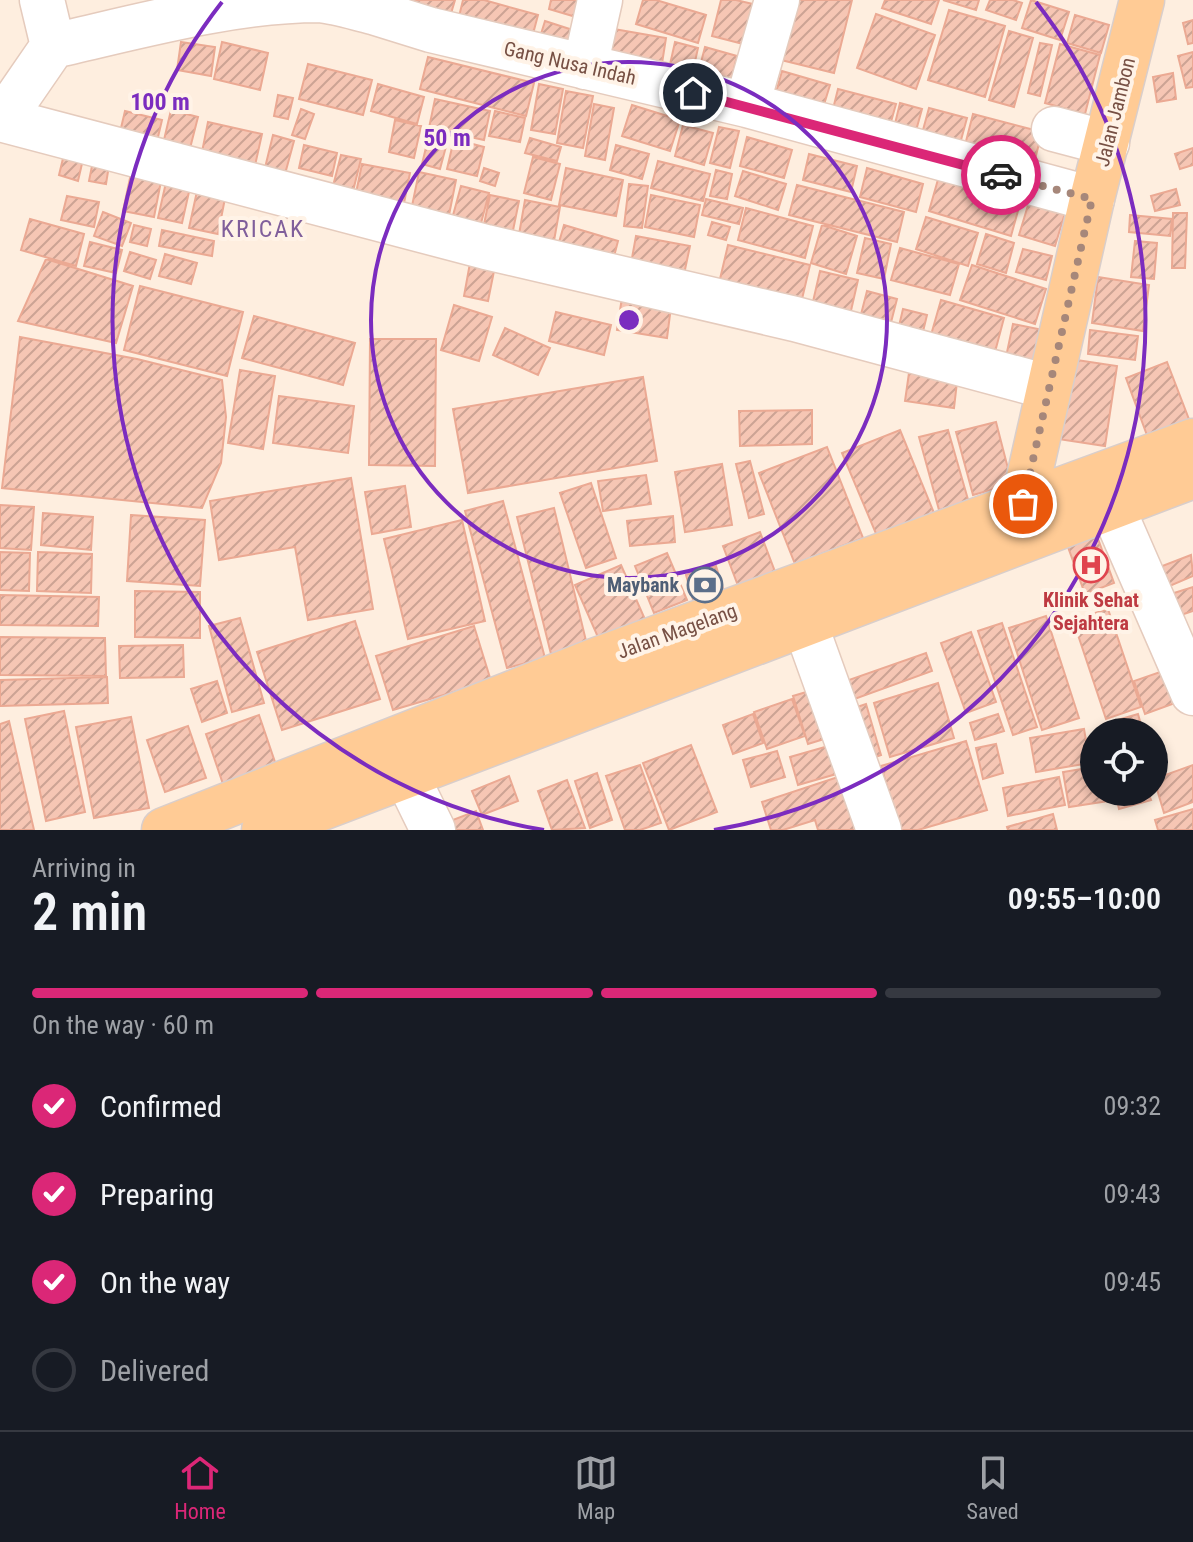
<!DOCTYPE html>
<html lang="en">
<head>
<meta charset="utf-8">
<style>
  body { margin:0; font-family:"Roboto Condensed",sans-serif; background:#20242c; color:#f1f3f6; height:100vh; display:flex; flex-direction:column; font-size:30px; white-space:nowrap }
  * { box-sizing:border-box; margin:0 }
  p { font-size:26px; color:#9ea1a6 }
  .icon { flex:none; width:44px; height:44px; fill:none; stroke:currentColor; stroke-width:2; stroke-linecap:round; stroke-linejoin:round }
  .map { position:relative; height:830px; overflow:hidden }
  .drawer { display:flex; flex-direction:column; background:#171b24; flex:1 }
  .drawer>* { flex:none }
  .tools { position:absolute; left:1080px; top:718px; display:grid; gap:16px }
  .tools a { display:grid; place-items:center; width:88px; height:88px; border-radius:50%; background:#171b24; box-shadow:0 4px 12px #0003; font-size:40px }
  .pin { position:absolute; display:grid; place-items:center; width:68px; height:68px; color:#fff; margin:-34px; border:4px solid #fff; border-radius:50%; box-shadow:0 2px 8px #0007 }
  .courier { position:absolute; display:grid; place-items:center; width:80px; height:80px; margin:-40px; border:6px solid #db2777; border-radius:50%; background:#fff; color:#222; box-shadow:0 2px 10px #0007 }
  .head em { font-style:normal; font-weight:600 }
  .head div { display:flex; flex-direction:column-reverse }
  .head { display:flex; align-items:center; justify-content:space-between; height:136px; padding:0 32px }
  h1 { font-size:52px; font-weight:600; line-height:60px }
  .bar { display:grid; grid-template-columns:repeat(4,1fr); gap:12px 8px; align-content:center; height:96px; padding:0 32px }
  .bar i { height:10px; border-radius:6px; background:#363941 }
  .bar .selected { background:#db2777 }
  .bar p { grid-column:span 4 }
  ol { padding:0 32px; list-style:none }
  li { display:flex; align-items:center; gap:24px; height:88px }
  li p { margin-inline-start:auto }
  li .icon { padding:8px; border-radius:50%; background:#db2777; color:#fff; stroke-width:4 }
  li:last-child { color:#9ea1a6 }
  li i { width:44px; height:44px; border:4px solid #363941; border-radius:50% }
  .menu { display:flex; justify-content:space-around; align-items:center; height:112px; border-top:2px solid #363941; background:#171b24; font-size:22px; color:#9ea1a6 }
  .menu a { display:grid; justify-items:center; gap:4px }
  .menu .selected { color:#db2777 }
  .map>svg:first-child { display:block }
  .building { fill:url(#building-hatch); stroke:#eba993; stroke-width:2 }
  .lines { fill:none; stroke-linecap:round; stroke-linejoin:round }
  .minor-casing { stroke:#e5cbbd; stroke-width:47 }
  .major-casing { stroke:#d9cecb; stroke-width:47 }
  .minor { stroke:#fff; stroke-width:44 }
  .major { stroke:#ffcb95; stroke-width:44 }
  .done { stroke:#a6877a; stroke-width:8; stroke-dasharray:0 14.4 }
  .route { stroke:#db2777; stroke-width:10 }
  .ring { fill:none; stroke:#7b2cbf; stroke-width:4 }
  .labels { text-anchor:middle; stroke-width:8; stroke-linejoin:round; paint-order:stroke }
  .street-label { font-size:20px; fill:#775044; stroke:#fff3e7 }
  .service-label { font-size:20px; font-weight:bold; fill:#4e5e75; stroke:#fff3e7; text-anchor:end }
  .health-label { font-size:20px; font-weight:bold; fill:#be3a42; stroke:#fff3e7 }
  .quarter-label { font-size:24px; letter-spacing:2px; fill:#805f9b; stroke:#fff3e7 }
  .centre { fill:#7b2cbf; stroke:#fff3e7; stroke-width:4 }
  .ring-label { font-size:24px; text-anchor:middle; font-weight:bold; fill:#7b2cbf; stroke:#fff3e7; stroke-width:8; stroke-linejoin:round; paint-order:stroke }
</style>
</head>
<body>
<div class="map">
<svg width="1193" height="830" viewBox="0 0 1193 830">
  <defs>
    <pattern id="building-hatch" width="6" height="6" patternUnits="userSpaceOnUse" patternTransform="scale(2)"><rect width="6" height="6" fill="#f6c6b4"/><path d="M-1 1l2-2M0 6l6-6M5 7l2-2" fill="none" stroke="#cca394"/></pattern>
  </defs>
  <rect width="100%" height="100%" fill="#feeedf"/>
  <path class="building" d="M412,0H455L447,27L408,16Z
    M463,0H484L538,15L529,49L456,29Z
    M551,0H592L586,20L549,9Z
    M643,0H656L706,15L698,43L636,24Z
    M721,0H736L757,5L747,45L712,36Z
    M796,0H852L834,73L781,60Z
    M885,0H939L931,24L882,8Z
    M943,0H979L976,10Z
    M990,0H1013L1022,3L1016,20L986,10Z
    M1031,0L1069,12L1060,40L1022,28Z
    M949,10L1005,26L985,97L928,80Z
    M876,14L935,35L916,89L857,68Z
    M1075,15L1109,25L1101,53L1067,43Z
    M1193,20V43L1188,44L1183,23Z
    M545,21L585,34L575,63L536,50Z
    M614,29L666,38L660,76L608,68Z
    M1009,31L1033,38L1014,107L989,100Z
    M181,42L215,47L211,76L177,70Z
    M222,42L268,53L260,90L214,79Z
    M675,42L698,48L690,84L667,78Z
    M1040,43L1052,45L1040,96L1028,93Z
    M1060,44L1100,55L1085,114L1045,103Z
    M705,47L737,56L727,98L694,89Z
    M1193,52V87L1186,88L1178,56Z
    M428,57L534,83L526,116L420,89Z
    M308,64L372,80L363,115L299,99Z
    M782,71L830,85L819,121L772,107Z
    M1173,73L1176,99L1157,102L1153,77Z
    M378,84L424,97L417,124L371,111Z
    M539,84L563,89L555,134L531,130Z
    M838,89L896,104L887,136L830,121Z
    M566,91L593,96L583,148L557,143Z
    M278,95L293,98L288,119L274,116Z
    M435,99L490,111L484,140L429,128Z
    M900,103L922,109L914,138L893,132Z
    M594,104L614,108L605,160L585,156Z
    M632,105L680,120L670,151L622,136Z
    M929,108L967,118L958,151L920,141Z
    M301,109L314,114L305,139L292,135Z
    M171,110L198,117L186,164L160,157Z
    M125,111L162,120L154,154L117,145Z
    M495,111L525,118L520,142L489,136Z
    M973,114L1042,132L1032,171L963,153Z
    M395,120L421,126L414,158L389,152Z
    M208,122L262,134L252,179L199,167Z
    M683,125L713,133L704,165L675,156Z
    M719,127L739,131L730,168L710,163Z
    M273,135L294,141L282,185L262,180Z
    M429,135L448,139L440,169L422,164Z
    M747,137L792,150L784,178L740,166Z
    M530,138L561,147L557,161L525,153Z
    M454,139L484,147L477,176L447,169Z
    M304,145L337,153L332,176L299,168Z
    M616,145L649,154L642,179L610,170Z
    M1193,148V165L1180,169L1175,154Z
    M65,150L84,155L78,181L59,175Z
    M809,154L857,166L851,192L803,180Z
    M341,155L361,159L353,191L333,186Z
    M94,156L110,159L106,184L89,181Z
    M533,157L560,164L551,200L524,193Z
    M658,161L710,174L703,201L651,188Z
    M133,164L163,171L154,217L123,211Z
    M362,164L410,173L404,203L356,193Z
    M484,168L499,173L495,186L480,181Z
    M566,168L623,180L616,216L559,205Z
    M867,168L923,184L916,212L860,197Z
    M169,169L193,174L182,223L158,218Z
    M716,170L732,174L727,199L710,196Z
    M743,171L786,184L778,210L735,196Z
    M419,172L456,180L449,215L412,206Z
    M939,176L1021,200L1011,236L929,211Z
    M199,182L227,188L218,234L189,228Z
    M629,184L648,186L642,228L624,226Z
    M797,185L904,212L897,242L789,215Z
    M461,186L489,193L480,227L452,219Z
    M1176,189L1180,205L1155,211L1151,196Z
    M490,195L519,201L510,245L481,239Z
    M651,195L700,205L694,237L645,227Z
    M67,196L99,202L94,227L61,220Z
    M706,199L743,208L739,224L702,215Z
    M525,200L560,207L552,252L517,246Z
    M1029,202L1065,213L1055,246L1019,235Z
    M746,208L813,226L805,258L738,240Z
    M103,212L131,223L122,246L94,236Z
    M1173,213H1187L1185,268H1172Z
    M1130,215L1172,219L1170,236L1129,232Z
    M926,217L978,233L968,266L916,249Z
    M30,219L84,234L76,266L21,250Z
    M712,222L730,227L726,240L708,235Z
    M134,225L151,229L147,246L130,242Z
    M564,225L618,241L610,272L555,256Z
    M822,225L857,236L846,274L811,263Z
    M162,230L214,241L212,256L159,246Z
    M986,234L1014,243L1006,273L977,264Z
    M636,236L690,246L683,279L630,269Z
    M865,238L891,244L884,279L857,273Z
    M1135,241L1157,243L1154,279L1131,277Z
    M90,242L122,250L116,273L84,266Z
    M728,245L810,265L798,316L716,296Z
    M900,248L959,264L950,295L891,280Z
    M1023,249L1052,256L1046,280L1016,272Z
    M130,252L156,260L150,279L124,271Z
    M472,252L497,256L488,301L464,296Z
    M165,254L197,263L191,284L159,276Z
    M46,259L133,286L116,343L18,321Z
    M972,265L1046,289L1035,324L960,300Z
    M820,271L858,280L847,328L809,319Z
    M1098,277L1149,285L1143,331L1092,323Z
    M140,286L243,312L227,376L124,350Z
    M623,291L672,299L667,338L617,330Z
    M867,291L897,299L887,338L857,330Z
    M941,300L1004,318L991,367L927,349Z
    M454,305L492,317L479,361L441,350Z
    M903,309L927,315L919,348L895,343Z
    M556,312L611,325L604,355L549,341Z
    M254,316L355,343L343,385L242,358Z
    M1013,324L1043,330L1033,378L1003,371Z
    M505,328L550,348L538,375L493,355Z
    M1090,330L1138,336L1135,360L1088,354Z
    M20,337L137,359L222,380L226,417L221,463L202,508L2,488Z
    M370,339H436L435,466L369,465Z
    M1070,359L1117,366L1105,446L1058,439Z
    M1167,362L1190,422L1148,438L1126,378Z
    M910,366L958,373L954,408L905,401Z
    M240,370L275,376L263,449L228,443Z
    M643,377L657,461L468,493L453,409Z
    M279,396L354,406L348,453L273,443Z
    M812,410V444L740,446L739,411Z
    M996,422L1012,484L973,495L956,432Z
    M900,430L934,513L877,536L842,453Z
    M948,430L969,503L939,510L919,437Z
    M827,447L863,538L795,564L759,473Z
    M750,461L764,514L749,518L736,464Z
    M722,464L732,525L685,532L675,472Z
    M646,475L651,504L603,511L598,481Z
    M351,478L373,609L308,620L295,547L219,560L210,501Z
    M591,483L616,558L586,568L560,493Z
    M405,486L411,527L372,534L365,492Z
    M503,501L545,658L507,668L465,511Z
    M0,505L34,507L31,550L0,548Z
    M554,508L587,645L551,654L517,517Z
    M43,513L93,517L91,550L41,545Z
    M131,515L205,520L200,586L127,581Z
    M673,516L675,542L630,546L627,521Z
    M462,520L485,621L408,639L384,539Z
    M760,532L777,577L740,591L723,546Z
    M1097,536L1114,583L1085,594L1068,547Z
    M0,552L30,553L29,591L0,590Z
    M38,552L92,554L91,593L37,591Z
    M667,553L687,600L654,613L635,566Z
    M1191,555L1193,576L1165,588L1157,568Z
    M621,565L647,624L601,644L575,585Z
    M716,566L725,595L694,603L686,575Z
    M1193,587V611L1178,616L1171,594Z
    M135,591L200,592V638L135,637Z
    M0,595L99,597L98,626L0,625Z
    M1108,609L1141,707L1106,719L1073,620Z
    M1046,616L1079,718L1042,730L1009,628Z
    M240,618L264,703L232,712L209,626Z
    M355,621L380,699L282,730L257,652Z
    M1002,623L1037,727L1013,735L978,631Z
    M474,626L491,681L393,710L376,656Z
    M971,632L996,702L966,713L941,643Z
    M0,637L105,638L106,676L0,675Z
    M183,645L184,677L120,678L119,646Z
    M926,653L932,671L849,701L843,682Z
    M1166,670L1178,702L1145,714L1134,681Z
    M107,677L108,703L0,706V680Z
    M217,681L227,713L202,722L191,689Z
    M938,683L954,738L890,757L874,703Z
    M823,687L837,735L808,744L793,696Z
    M792,699L805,736L767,749L754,712Z
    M866,704L881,755L863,761L848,710Z
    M64,711L85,812L46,821L25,719Z
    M753,714L763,743L733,754L723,725Z
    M998,714L1004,731L975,740L970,723Z
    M1138,714L1143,732H1106L1104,724Z
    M259,715L276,765L223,784L206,734Z
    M131,717L149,808L94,818L76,727Z
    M9,721L34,830H0V724Z
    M188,726L206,778L165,792L147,740Z
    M1084,729L1090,763L1036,772L1030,738Z
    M966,741L987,810L918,830H900L881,766Z
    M839,743L847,771L798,785L790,757Z
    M996,744L1003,773L983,779L976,748Z
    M691,745L717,812L669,830L643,763Z
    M777,751L785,777L751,787L743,760Z
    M640,765L661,823L640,830H625L606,776Z
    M1193,765V802L1164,813L1154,779Z
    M1094,767V792H1108L1109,801L1069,807L1063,772Z
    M597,773L612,820L590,828L575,781Z
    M509,776L518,801L482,815L472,791Z
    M841,776L859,830H818L815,820L783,830H771L762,802Z
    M1059,777L1065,805L1008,816L1003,788Z
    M567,780L585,828L552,830L538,791Z
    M1115,792H1148L1151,800L1119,809Z
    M1193,809V830H1158L1155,820Z
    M476,811L483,830H448L445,823Z
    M1053,814L1057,830H1008L1007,827Z"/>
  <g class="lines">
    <g class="minor-casing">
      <path id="minor" d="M373,12L431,30L747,105L1092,199
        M53,46C137,27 233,0 319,0C337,2 356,8 373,12L377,0
        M585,67L600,0
        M747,105L777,0
        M0,118L11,107L53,46L42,0
        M0,119L486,247L795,319L1048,387
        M1054,129L1107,143
        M1112,507L1193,693
        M805,624L879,830
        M407,777L433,830"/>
    </g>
    <g class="major-casing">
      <path id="major" d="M1023,504L1092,199L1142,0
        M164,830L594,661L1193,441
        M264,830L1193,476"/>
    </g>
    <use href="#minor" class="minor"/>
    <use href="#major" class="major"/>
  </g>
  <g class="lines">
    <path class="done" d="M1001,175L1092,199L1023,504"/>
    <path class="route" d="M693,93L1001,175"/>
  </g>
  <g class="ring">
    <circle cx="629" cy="320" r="258"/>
    <path d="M544 830A517 517 0 0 1 222 2M1036 2A517 517 0 0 1 714 830"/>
  </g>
  <defs>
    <g id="hospital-ring" transform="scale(1.8)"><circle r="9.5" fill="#fff3e7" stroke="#e0444e" stroke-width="1.5"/><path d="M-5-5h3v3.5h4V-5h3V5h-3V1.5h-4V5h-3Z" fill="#e0444e"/></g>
    <g id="bank-ring" transform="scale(1.8)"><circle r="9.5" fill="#fff3e7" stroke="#5c6f8a" stroke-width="1.5"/><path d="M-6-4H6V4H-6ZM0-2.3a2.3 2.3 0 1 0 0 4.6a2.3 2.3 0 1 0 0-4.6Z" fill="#5c6f8a"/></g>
  </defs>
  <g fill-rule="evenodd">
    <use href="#hospital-ring" x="1091" y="565"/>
    <use href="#bank-ring" x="705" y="585"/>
  </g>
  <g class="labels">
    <g class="street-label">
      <text transform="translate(570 63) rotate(13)" y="7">Gang Nusa Indah</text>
      <text transform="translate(1115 112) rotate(-76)" y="7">Jalan Jambon</text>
      <text transform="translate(677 631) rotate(-20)" y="7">Jalan Magelang</text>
    </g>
    <g class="service-label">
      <text x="679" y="592">Maybank</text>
    </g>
    <g class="health-label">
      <text x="1091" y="607">Klinik Sehat<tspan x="1091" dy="23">Sejahtera</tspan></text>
    </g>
    <g class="quarter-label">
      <text x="263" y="237">KRICAK</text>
    </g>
  </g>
  <circle cx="629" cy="320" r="12" class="centre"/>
  <g class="ring-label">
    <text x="160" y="110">100 m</text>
    <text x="447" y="146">50 m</text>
  </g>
</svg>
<div class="tools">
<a><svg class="icon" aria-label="locate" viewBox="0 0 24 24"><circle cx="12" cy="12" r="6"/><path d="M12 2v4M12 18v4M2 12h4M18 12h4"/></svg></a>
</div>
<div class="pin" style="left:1023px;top:504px;background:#ea580c"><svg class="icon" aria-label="bag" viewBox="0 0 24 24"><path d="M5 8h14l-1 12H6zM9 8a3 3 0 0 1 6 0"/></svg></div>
<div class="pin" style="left:693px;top:93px;background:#1f2937"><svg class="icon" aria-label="home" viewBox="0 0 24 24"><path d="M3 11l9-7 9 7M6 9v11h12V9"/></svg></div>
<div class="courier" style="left:1001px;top:175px"><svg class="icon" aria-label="car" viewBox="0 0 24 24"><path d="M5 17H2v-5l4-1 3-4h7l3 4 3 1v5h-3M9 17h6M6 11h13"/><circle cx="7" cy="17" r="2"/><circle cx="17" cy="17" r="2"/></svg></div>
</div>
<section class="drawer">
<div class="head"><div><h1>2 min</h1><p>Arriving in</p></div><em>09:55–10:00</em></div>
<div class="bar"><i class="selected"></i><i class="selected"></i><i class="selected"></i><i></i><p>On the way · 60 m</p></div>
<ol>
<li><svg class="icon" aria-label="check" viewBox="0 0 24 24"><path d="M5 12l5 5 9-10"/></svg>Confirmed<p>09:32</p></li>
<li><svg class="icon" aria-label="check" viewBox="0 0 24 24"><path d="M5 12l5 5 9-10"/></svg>Preparing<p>09:43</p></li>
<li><svg class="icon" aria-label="check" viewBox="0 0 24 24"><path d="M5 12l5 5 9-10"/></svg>On the way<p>09:45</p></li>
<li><i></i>Delivered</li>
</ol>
</section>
<nav class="menu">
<a class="selected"><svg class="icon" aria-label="home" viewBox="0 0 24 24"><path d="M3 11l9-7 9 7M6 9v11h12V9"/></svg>Home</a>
<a><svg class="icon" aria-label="map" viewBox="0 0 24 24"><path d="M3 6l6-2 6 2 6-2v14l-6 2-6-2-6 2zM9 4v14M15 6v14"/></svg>Map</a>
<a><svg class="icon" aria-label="saved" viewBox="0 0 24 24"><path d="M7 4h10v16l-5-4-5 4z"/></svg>Saved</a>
</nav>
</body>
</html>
